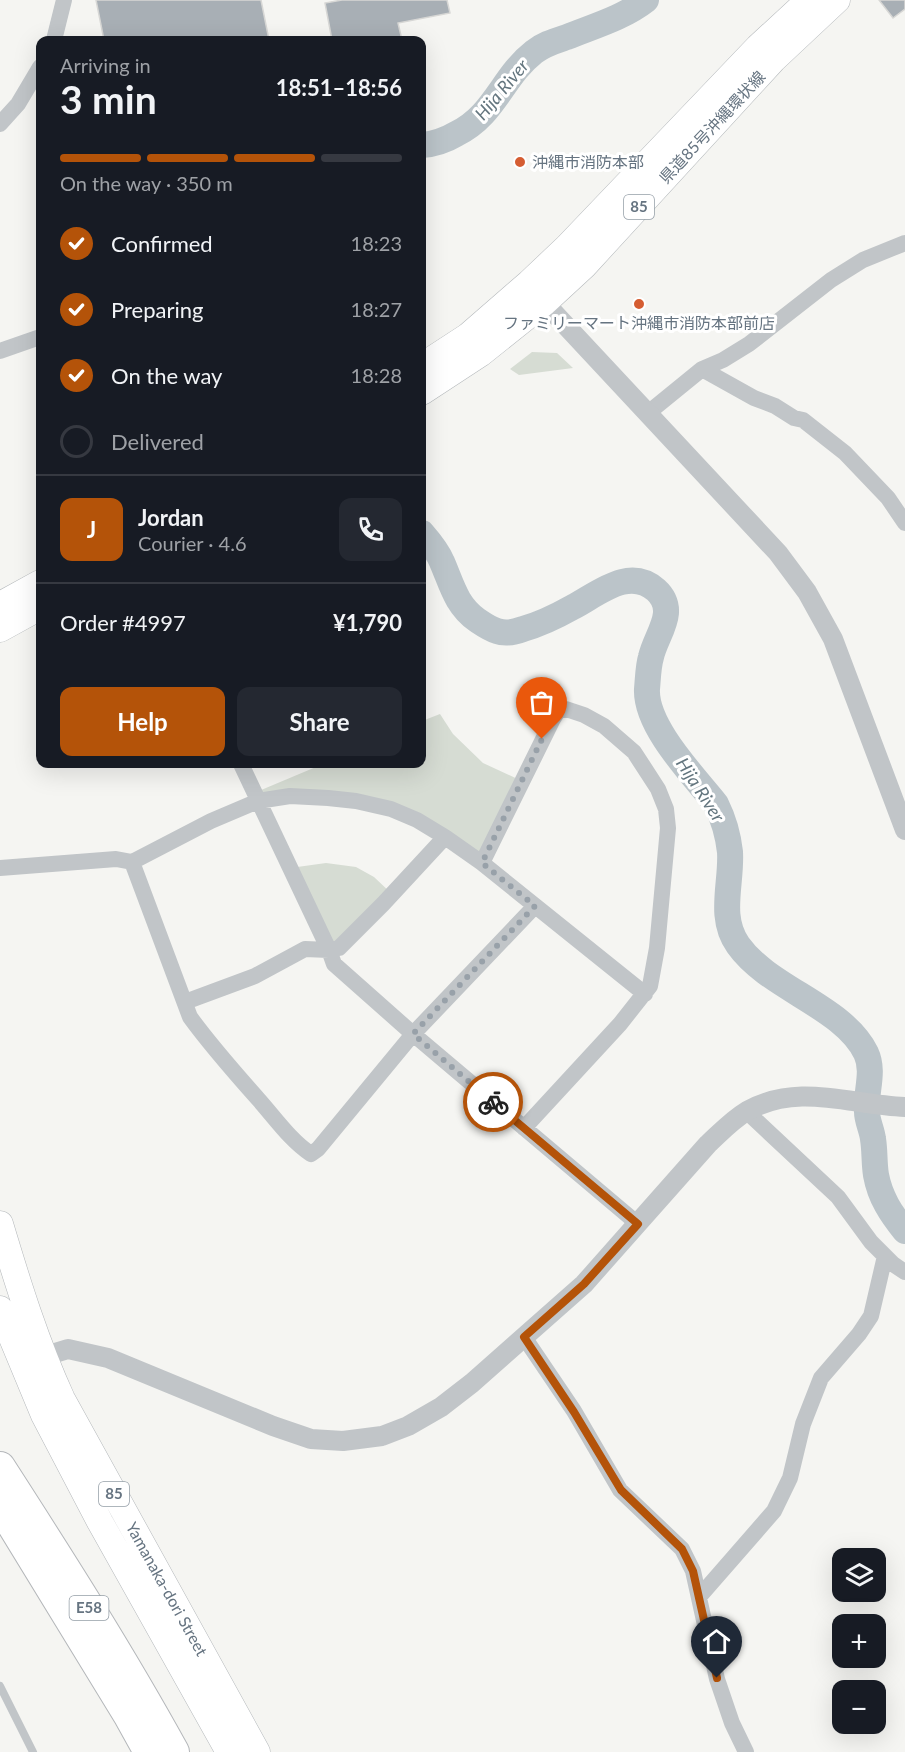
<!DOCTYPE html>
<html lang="en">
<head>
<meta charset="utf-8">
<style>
  body { margin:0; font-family:Lato,"Noto Sans JP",sans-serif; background:#242831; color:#f1f3f6; height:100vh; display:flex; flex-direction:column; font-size:22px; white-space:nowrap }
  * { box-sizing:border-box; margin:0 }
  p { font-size:20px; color:#9ea1a6 }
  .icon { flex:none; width:33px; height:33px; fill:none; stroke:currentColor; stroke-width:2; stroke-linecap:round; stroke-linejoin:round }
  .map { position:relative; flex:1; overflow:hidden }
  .drawer { position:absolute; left:36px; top:36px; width:390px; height:732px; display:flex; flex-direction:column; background:#171b24; border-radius:12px; box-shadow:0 6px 24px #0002 }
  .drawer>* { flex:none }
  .fabs { position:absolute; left:832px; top:1548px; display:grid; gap:12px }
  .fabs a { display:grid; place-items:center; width:54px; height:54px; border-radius:12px; background:#171b24; box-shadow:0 6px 24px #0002; font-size:30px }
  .pin { position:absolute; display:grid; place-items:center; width:51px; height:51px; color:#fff; margin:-62px -26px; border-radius:50% 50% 50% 0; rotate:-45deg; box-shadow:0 0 6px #0007 }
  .pin .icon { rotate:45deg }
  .courier { position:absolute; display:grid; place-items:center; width:60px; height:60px; margin:-30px; border:4px solid #b45309; border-radius:50%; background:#fff; color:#222; box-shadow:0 2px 8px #0007 }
  .head em { font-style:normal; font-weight:700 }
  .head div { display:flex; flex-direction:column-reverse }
  .head { display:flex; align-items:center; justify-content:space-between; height:102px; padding:0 24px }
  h1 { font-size:39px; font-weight:700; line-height:45px }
  .bar { display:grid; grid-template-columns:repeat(4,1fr); gap:9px 6px; align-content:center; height:72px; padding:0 24px }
  .bar i { height:8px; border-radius:4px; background:#363941 }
  .bar .current { background:#b45309 }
  .bar p { grid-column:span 4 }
  .line { display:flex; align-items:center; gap:15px; padding:0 24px; border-top:2px solid #363941 }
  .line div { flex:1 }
  .round { display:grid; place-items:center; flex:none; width:63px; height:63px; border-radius:12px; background:#242831 }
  ol { padding:0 24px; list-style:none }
  li { display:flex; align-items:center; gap:18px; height:66px }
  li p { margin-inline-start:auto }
  li .icon { padding:6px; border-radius:50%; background:#b45309; color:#fff; stroke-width:4 }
  li:last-child { color:#9ea1a6 }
  li i { width:33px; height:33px; border:3px solid #363941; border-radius:50% }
  .action { display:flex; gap:12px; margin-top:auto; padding:12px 24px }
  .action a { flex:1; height:69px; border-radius:12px; background:#b45309; color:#fff; font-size:24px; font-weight:700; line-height:69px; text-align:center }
  .action a+a { background:#242831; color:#f1f3f6 }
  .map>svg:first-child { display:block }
  .green { fill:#d6dcd3 }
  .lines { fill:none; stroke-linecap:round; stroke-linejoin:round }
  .river { stroke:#bbc4c9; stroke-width:26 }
  .building { fill:#a8afb5; stroke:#d7d7d5; stroke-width:1.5 }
  .primary-casing { stroke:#b4b8bb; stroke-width:27 }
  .motorway-casing { stroke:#b4b7ba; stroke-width:32 }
  .service { stroke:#c1c5c8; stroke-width:8 }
  .minor { stroke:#c1c5c8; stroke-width:16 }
  .tertiary { stroke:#c1c5c8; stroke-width:20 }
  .primary { stroke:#fff; stroke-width:26 }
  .motorway { stroke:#fff; stroke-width:30 }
  .done { stroke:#98a1a9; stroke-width:6; stroke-dasharray:0 10.8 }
  .route { stroke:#b45309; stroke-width:8 }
  .poi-dot { fill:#d55d32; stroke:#fff; stroke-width:2 }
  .labels { text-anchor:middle; stroke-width:6; stroke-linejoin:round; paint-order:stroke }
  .shield { fill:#fff; stroke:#949ea7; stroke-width:1.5 }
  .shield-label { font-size:15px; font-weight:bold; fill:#667481 }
  .street-label { font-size:16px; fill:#667481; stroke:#fff }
  .poi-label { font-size:16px; fill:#667481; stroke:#fff; text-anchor:start }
  .water-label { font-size:18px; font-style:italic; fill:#63757e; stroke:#fff }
</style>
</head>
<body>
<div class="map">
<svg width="905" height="1752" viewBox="0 0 905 1752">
  <rect width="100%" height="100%" fill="#f5f5f2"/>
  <path class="green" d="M532,352L557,353L573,368L519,375L510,369Z
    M440,714L453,734L483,763L522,781L482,863L391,809L254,793L323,764H422V721Z
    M326,863L356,867L374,877L392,894L329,950L290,868Z"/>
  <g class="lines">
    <path class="river" d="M422,145C434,144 446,140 456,134C495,115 502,77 534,52C544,44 555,41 567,37C594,26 623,18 646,0
      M422,533C429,541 438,552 442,562C452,585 456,605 477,620C483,624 490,629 497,631C505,634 515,632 523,629C541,624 557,616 573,607C598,594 629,566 656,590C679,611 656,634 651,657C648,667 648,679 647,689C645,726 693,775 716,804C724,820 728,834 730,852C732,883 718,917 738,945C769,989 843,1006 866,1053C875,1072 865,1093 867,1112C867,1121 872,1130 873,1139C875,1151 874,1163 876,1175C880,1197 891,1214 905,1231"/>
  </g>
  <path class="building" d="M96,0H261L269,40H104Z
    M342,0H447L450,13L398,23L402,40H332L325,3Z
    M879,0H905V9L893,18Z"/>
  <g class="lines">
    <g class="primary-casing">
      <path id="primary" d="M422,366L468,336L529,283L567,247L758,47L809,0
        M422,392L480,354L545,302L584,266L773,60L837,0
        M0,605L40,583
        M0,629L40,607
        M0,1224C18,1284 36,1342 62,1399L257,1752
        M0,1309L44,1415L100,1522L229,1752"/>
    </g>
    <g class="motorway-casing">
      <path id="motorway" d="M0,1467C60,1560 120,1654 174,1752
        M0,1505L129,1716L149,1752"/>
    </g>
    <path class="service" d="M0,1686L33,1752"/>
    <path class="minor" d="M54,40L64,0
      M0,124L18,104L40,67
      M0,351L40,337
      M702,369L754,398L775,406L794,418L803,420L845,453L888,498L905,523
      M648,413L702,369L723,360L749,344L831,280L863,260L905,243
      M241,764L329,950L334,964L413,1034L638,1224
      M132,862L190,1017C211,1046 235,1073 259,1100C275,1118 291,1141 311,1154L318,1149L413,1034L535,906
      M482,863L553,719L558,711L566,709L584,715L604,726L634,752L658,789L666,809L668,828L657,948L650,986L620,1024L524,1128
      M0,868L116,859L132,862L211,821L258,801L290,796L328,798L356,801L391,809L417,820L445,837L482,863L645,994
      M185,1002L255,976L305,949L329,950L339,948L383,904L445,837
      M746,1111L838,1197L871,1242L893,1264L905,1272
      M524,1337L574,1411L620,1490L682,1549L693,1571L717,1679L732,1723L746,1752
      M699,1597L774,1511L790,1478L803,1424L821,1378L859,1334L871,1316L885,1256"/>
    <path class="tertiary" d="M536,291L555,314L778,553L807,592L833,639L905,830
      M32,1360L68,1349L108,1358L273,1426L311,1439L343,1441L382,1436L408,1426L441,1407L472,1383L584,1284L708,1144C720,1133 732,1120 747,1111C799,1082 850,1105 905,1107"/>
    <use href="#primary" class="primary"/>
    <use href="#motorway" class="motorway"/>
  </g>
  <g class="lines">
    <path class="done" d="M493,1102L413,1034L535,906L482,863L542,739"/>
    <path class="route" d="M493,1102L638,1224L584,1284L524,1337L574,1412L621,1490L682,1549L693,1571L717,1678"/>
  </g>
  <g class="poi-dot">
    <circle cx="520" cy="162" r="6"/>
    <circle cx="639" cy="304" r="6"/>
  </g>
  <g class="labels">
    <g class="shield">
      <rect x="624" y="195" width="30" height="24" rx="4.5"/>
      <rect x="99" y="1482" width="30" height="24" rx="4.5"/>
      <rect x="69.5" y="1596" width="39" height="24" rx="4.5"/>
    </g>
    <g class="shield-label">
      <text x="639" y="212">85</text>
      <text x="114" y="1499">85</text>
      <text x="89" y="1613">E58</text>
    </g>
    <g class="street-label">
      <text transform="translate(712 127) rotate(-47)" y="6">県道85号沖縄環状線</text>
      <text transform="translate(167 1589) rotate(61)" y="6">Yamanaka-dori Street</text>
    </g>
    <g class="poi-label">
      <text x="532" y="168">沖縄市消防本部</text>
      <text x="639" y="329" text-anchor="middle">ファミリーマート沖縄市消防本部前店</text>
    </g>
    <g class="water-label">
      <text transform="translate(502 90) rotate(-50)" y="6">Hija River</text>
      <text transform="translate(700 790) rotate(57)" y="6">Hija River</text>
    </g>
  </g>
</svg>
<div class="fabs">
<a><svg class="icon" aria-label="layers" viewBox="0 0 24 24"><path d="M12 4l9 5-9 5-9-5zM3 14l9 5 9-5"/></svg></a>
<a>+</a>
<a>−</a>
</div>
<div class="pin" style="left:542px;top:739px;background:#ea580c"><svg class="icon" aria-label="bag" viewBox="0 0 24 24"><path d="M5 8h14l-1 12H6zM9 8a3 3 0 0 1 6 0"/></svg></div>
<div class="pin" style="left:717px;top:1678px;background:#1f2937"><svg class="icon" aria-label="home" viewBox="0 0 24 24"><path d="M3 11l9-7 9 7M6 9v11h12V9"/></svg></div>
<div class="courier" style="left:493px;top:1102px"><svg class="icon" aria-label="bike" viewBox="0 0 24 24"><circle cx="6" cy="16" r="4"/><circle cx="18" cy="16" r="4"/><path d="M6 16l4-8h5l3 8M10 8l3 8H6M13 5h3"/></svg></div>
<section class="drawer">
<div class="head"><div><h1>3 min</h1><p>Arriving in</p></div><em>18:51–18:56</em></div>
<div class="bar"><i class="current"></i><i class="current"></i><i class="current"></i><i></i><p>On the way · 350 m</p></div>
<ol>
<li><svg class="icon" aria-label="check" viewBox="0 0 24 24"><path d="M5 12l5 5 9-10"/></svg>Confirmed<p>18:23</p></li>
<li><svg class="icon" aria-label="check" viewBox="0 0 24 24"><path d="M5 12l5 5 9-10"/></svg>Preparing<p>18:27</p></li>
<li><svg class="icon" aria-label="check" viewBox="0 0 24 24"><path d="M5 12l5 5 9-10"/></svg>On the way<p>18:28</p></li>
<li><i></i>Delivered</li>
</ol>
<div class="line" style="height:108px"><b class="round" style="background:#b45309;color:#fff">J</b><div><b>Jordan</b><p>Courier · 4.6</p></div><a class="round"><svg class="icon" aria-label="phone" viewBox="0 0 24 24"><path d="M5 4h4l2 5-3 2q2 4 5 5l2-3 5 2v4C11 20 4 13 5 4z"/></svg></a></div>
<div class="line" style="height:78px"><div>Order #4997</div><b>¥1,790</b></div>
<div class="action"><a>Help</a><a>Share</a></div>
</section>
</div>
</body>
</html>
